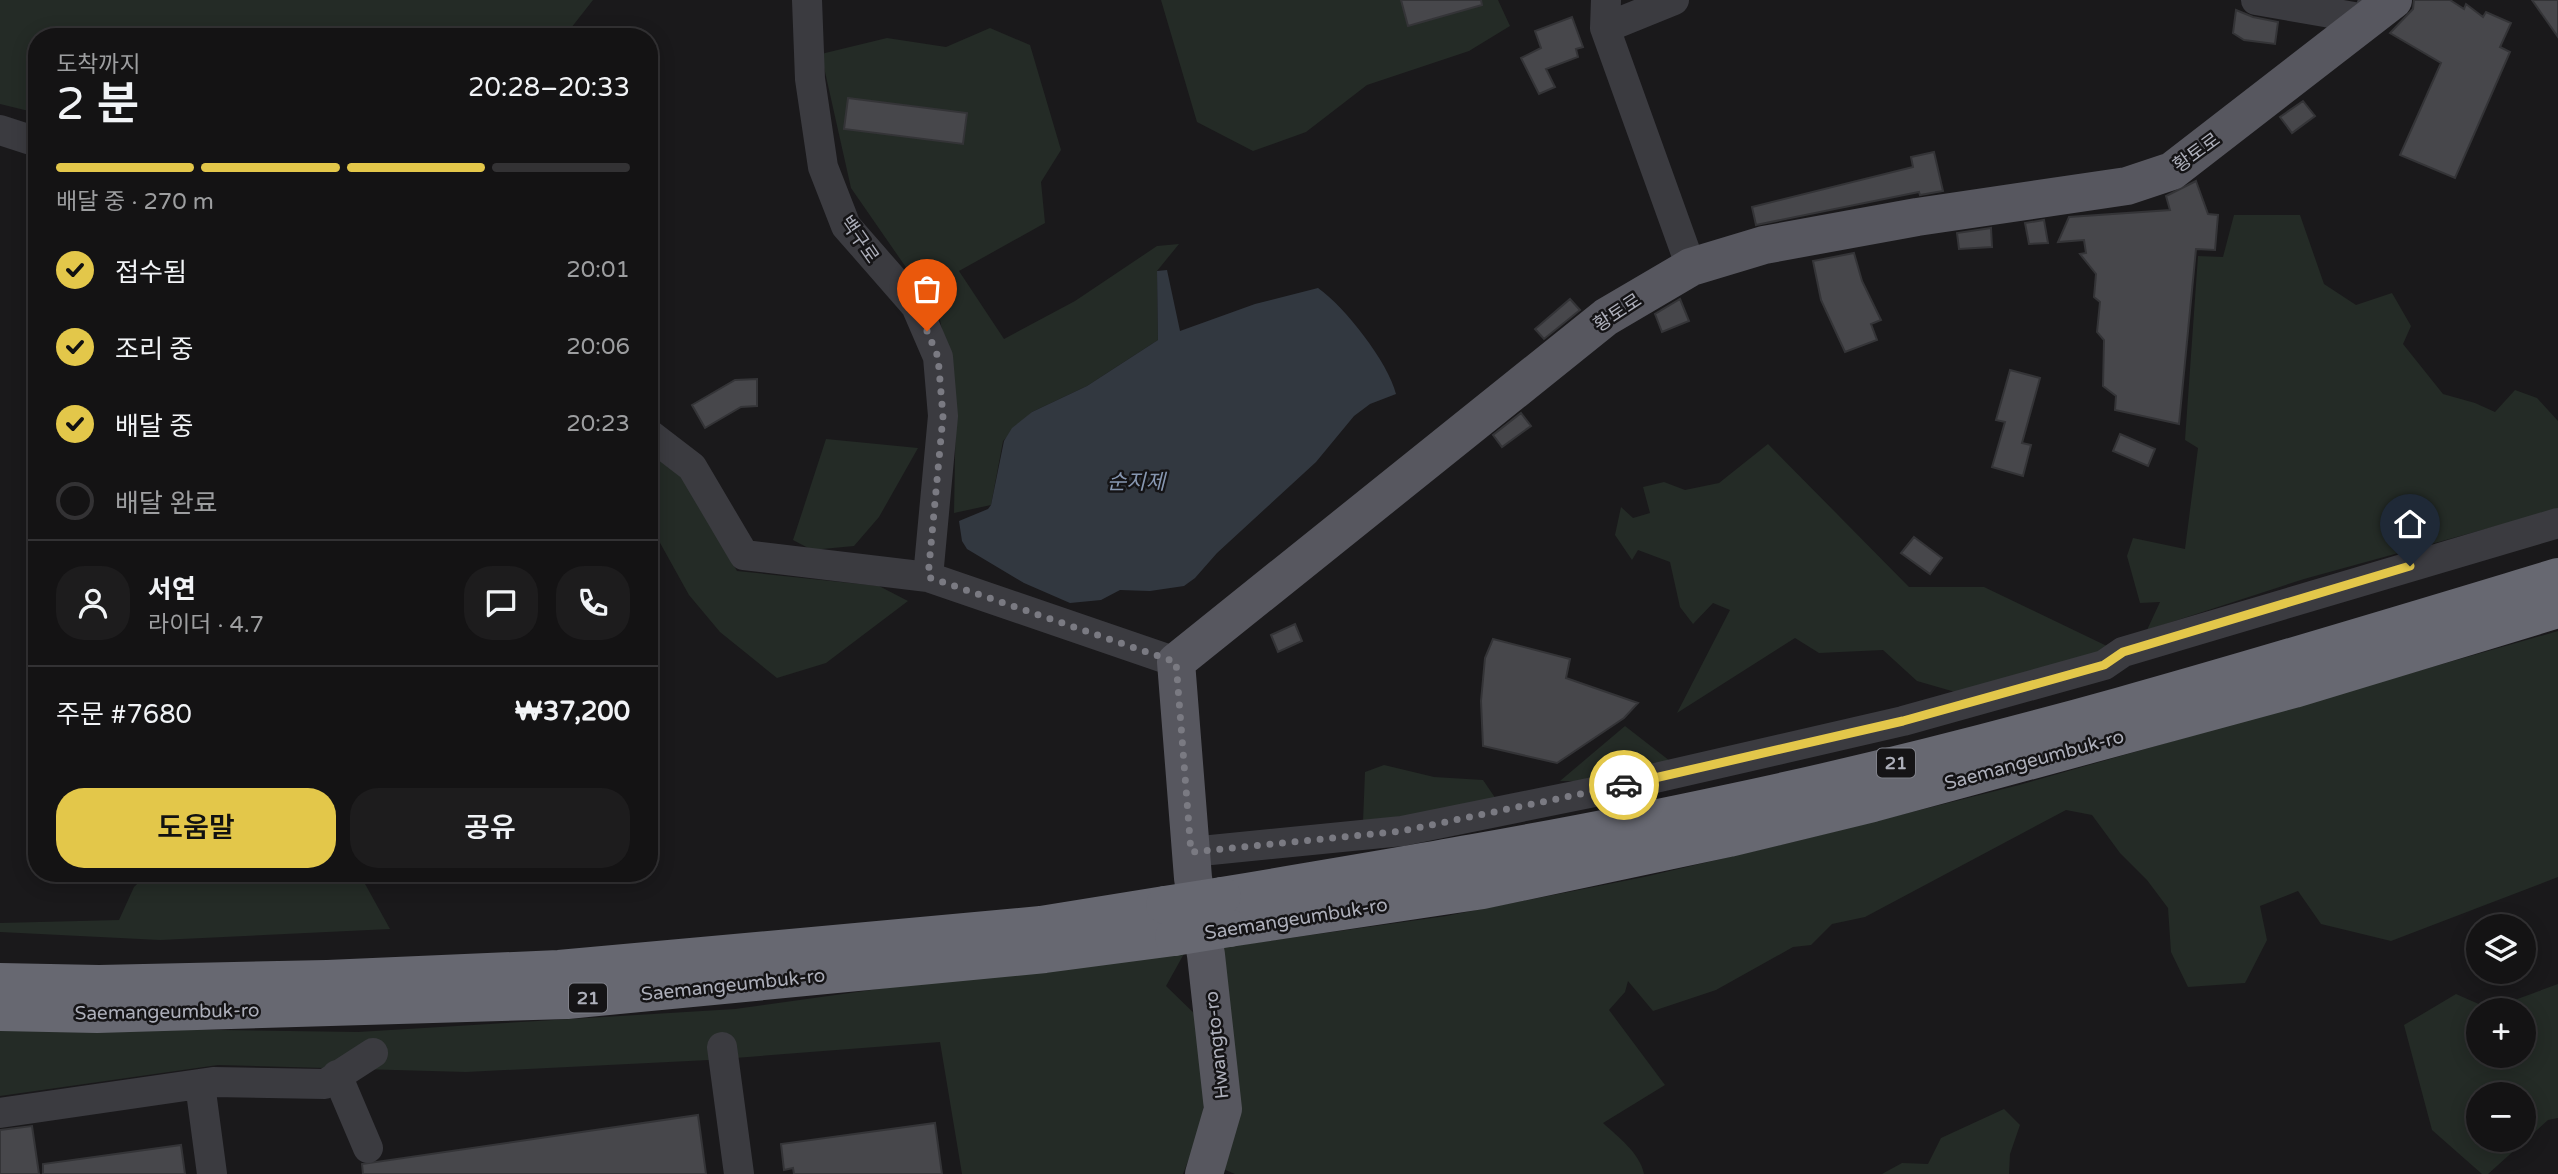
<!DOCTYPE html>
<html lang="ko">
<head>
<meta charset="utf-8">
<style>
  body { margin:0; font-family:"Varela Round","Noto Sans KR",sans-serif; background:#1d1c1d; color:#f1f3f6; height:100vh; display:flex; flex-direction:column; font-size:26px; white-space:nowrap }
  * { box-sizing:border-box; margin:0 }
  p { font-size:23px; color:#9d9ea0 }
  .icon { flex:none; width:38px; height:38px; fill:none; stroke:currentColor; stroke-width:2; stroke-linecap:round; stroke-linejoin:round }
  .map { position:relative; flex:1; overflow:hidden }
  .drawer { position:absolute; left:28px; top:28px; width:630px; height:854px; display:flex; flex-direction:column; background:#141314; border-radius:28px; box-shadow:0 4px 18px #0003,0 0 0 2px #333234 }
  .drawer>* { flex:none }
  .fabs { position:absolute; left:2466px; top:914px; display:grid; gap:14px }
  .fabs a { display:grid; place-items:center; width:70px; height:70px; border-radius:50%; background:#141314; box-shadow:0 4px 18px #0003,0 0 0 2px #333234; font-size:35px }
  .pin { position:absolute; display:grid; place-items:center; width:60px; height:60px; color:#fff; margin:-72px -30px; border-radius:50% 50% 50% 0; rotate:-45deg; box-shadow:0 0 7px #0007 }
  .pin .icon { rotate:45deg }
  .courier { position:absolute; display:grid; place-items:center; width:70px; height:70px; margin:-35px; border:5px solid #e3c74a; border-radius:50%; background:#fff; color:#222; box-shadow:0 2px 9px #0007 }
  .overview em { font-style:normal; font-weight:600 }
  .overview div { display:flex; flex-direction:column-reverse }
  .overview { display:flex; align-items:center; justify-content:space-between; height:119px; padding:0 28px }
  h1 { font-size:46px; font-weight:600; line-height:52px }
  .bar { display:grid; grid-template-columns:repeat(4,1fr); gap:10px 7px; align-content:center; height:84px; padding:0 28px }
  .bar i { height:9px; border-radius:5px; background:#333234 }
  .bar .current { background:#e3c74a }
  .bar p { grid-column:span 4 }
  .line { display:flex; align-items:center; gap:18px; padding:0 28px; border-top:2px solid #333234 }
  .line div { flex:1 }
  .round { display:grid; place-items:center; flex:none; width:74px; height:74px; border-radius:28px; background:#1d1c1d }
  ol { padding:0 28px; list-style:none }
  li { display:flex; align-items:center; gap:21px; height:77px }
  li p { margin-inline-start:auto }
  li .icon { padding:7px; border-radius:50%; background:#e3c74a; color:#111; stroke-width:4 }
  li:last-child { color:#9d9ea0 }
  li i { width:38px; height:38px; border:4px solid #333234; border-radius:50% }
  .cta { display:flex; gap:14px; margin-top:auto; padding:14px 28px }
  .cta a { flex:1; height:80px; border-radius:28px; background:#e3c74a; color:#111; font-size:28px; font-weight:600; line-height:80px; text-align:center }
  .cta a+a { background:#1d1c1d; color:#f1f3f6 }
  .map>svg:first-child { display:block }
  .green { fill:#242b26; fill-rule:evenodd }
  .water { fill:#323840 }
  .building { fill:#47474b; stroke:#343437; stroke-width:2 }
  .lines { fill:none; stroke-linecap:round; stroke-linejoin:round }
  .minor { stroke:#3b3b40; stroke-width:30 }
  .major { stroke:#57575f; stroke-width:38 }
  .highway { stroke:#676871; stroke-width:38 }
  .highway-bridge { stroke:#676871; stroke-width:38 }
  .done { stroke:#7a7a82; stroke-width:7; stroke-dasharray:0 12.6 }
  .route { stroke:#e3c74a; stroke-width:9 }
  .labels { text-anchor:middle; stroke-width:5; stroke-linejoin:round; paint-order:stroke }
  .shield { fill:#151416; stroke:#7f8089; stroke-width:2 }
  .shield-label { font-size:18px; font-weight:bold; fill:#adafba }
  .street-label { font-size:19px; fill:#adafba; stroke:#151416 }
  .water-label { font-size:21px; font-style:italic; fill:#8797b1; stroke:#151416 }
</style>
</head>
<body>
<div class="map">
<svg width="2558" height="1174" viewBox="0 0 2558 1174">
  <rect width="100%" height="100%" fill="#1a191b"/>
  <path class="green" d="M0,0H593L564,37H37V113L0,104Z
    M1161,0H1498L1510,26L1469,51L1367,85L1306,132L1253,151L1197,122Z
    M990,28L1030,45L1061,150L1041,182L1045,223L959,271L1004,339L1075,301L1157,246L1179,244L1157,271L1158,340L1087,386L1032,412L1003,441L991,505L954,513L956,401L939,315L851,188L821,54L887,38L946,47Z
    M2234,215H2300L2324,284L2356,305L2392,293L2411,326L2403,344L2443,394L2475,403L2495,412L2515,390L2537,398L2558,421V509L2304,579L2147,630L2160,602L2140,603L2127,556L2133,538L2185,549L2198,448L2185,440L2198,256L2223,257Z
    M826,439L918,448L879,517L854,546L812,550L793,540Z
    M1768,444L1909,587H1984L2109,647L2090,661L1969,696L1917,681L1883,650L1819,653L1795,638L1677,713L1730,610L1713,603L1693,624L1680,607L1670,562L1638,550L1632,560L1615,535L1621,507L1633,518L1650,513L1643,487L1664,482L1685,490L1719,483Z
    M649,448L688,483L737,571L879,586L908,601L826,663L777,678L720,632L689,595L654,532L649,531Z
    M2558,631V877L2391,941L2321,924L2298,891L2260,906L2267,940L2245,983L2188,987L2171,952L2168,908L2147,880L2120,853L2092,815L2066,810L1865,917L1832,924L1811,945L1793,947L1716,990L1653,1011L1628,981L1625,992L1609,1010L1665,1085L1603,1123C1618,1137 1640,1153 1644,1174H1235L1218,1167V948L1446,916L1644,877L1793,842L2019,785Z
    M1625,726L1670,761L1591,781H1560Z
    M1384,765L1434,777L1483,780L1498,802L1363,822L1365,772Z
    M148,873H359L390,929L160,940L0,932V923L119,920L134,887Z
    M1185,952L1166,986L1200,1019L1207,1069L1202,1125L1183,1174H962L940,1042L709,1060L466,1072L218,1065L0,1096V1027L358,1032L735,1009L950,979Z
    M2558,984V1118L2548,1120L2488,1174H2482L2432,1130L2404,1025L2456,994L2490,1009ZM2478,1010H2524V1055H2478ZM2478,1094H2524V1139H2478Z
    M2004,1109L2020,1125L2010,1154L2009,1174H1882L1902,1163L1928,1164L1941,1138Z"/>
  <path class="water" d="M1167,270L1180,331L1255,304L1318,288C1345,307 1388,362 1396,394L1370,404L1354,416L1316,462L1217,553L1195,578L1184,586L1150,591L1120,590L1101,600L1070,603L1024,583L967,549L962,541L959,521L988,509L991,505L1004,441L1012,428L1032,412L1087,386L1158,340L1157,271Z"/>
  <path class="building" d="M1401,0H1481L1482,5L1408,26Z
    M2414,0H2450L2464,9L2466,4L2483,17L2486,12L2511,23L2500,47L2510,52L2455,178L2400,155L2441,63L2390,33L2413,9Z
    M2532,0H2558V37Z
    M2236,10L2253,17L2278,22L2275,44L2244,40L2233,33Z
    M1572,17L1583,47L1576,49L1578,57L1546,69L1555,87L1539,94L1521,58L1541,48L1535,31Z
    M848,98L967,113L963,144L844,129Z
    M2303,101L2315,116L2292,133L2280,117Z
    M1934,152L1943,191L1920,195L1919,192L1756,225L1752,207L1913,167L1911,157Z
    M2196,181L2208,214L2218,215L2215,250L2196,249L2179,424L2115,410L2116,396L2103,386L2104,340L2097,332L2100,302L2094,297L2096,274L2080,254L2086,253L2084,240L2058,242L2069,217L2170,210L2166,196Z
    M2044,220L2048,243L2029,244L2025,223Z
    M1991,228L1992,247L1959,249L1957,233Z
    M1854,253L1862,281L1881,320L1871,324L1877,340L1845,352L1821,300L1813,261Z
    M1570,299L1580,310L1544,339L1535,329Z
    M1680,299L1689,321L1662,332L1655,314Z
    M2010,370L2040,378L2022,443L2031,445L2023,476L1992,467L2005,422L1996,420Z
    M757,379V406L741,407L705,428L692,405L735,380Z
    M1521,413L1531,426L1502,447L1493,435Z
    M2120,434L2155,449L2148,466L2113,451Z
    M1914,537L1942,558L1930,574L1901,553Z
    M1295,624L1302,641L1278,652L1271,635Z
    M1493,639L1570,659L1566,678L1638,703L1624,718L1557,763L1483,746L1481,701L1485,658Z
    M698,1115L706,1174H363L362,1164Z
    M935,1123L942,1174H794L793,1168L784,1170L781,1144Z
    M32,1126L39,1174H0V1130Z
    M181,1145L185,1174H43V1164Z"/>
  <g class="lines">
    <path class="minor" d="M807,0L810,79L823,167L846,226L916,306L938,357L943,416L928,577L1176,662
      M1606,0L1605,28L1691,267
      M2256,0L2371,20V7
      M1605,28L1674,0
      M0,130L37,142
      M649,434L692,467L744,555L928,577
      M1191,852L1402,831L1599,791L1903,721L2104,665L2123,652L2558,523
      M722,1047L739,1174
      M337,1075L368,1148
      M200,1084L212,1174
      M0,1113L213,1082L325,1084L373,1053"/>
    <path class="major" d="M1204,1174L1223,1109L1206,955L1193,878L1176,662L1606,317L1691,267L1764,245L1917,217L2127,186L2172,171L2393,0"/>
    <path class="highway" d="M1222,896C1390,868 1558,840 1725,804C2007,745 2283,660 2558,577
      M1229,928L1483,890L1729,838L1873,803L2294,689L2558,609
      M0,982L99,984L327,979L559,969L1041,925L1165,905
      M0,1012L97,1014L567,1000L1045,954L1174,937"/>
    <path class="highway-bridge" d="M1165,905L1222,896
      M1174,937L1229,928"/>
  </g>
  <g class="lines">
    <path class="done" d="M927,331L938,357L943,416L928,577L1176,662L1191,852L1402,831L1624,785"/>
    <path class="route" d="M1624,785L1903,721L2104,665L2123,652L2410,566"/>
  </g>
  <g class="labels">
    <g class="shield">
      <rect x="1877" y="748.5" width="38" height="29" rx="5"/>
      <rect x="569" y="983.5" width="38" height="29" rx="5"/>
    </g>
    <g class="shield-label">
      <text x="1896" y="769">21</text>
      <text x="588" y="1004">21</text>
    </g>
    <g class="street-label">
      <text transform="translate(2196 152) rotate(-36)" y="7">황토로</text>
      <text transform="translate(860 239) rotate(55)" y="7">백구로</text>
      <text transform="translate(1617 312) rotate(-33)" y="7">황토로</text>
      <text transform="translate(2034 759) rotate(-15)" y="7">Saemangeumbuk-ro</text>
      <text transform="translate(1296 918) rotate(-9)" y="7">Saemangeumbuk-ro</text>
      <text transform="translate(733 984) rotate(-6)" y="7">Saemangeumbuk-ro</text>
      <text transform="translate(167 1011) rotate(-1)" y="7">Saemangeumbuk-ro</text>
      <text transform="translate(1216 1045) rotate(-96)" y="7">Hwangto-ro</text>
    </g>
    <g class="water-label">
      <text x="1136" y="489">순지제</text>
    </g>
  </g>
</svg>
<div class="fabs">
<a><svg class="icon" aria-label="layers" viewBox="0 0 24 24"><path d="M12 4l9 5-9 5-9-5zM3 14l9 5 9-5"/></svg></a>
<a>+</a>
<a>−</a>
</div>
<div class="pin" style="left:927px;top:331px;background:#ea580c"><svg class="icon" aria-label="bag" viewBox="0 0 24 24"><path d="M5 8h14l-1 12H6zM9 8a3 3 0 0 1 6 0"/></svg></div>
<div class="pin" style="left:2410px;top:566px;background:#1f2937"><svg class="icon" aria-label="home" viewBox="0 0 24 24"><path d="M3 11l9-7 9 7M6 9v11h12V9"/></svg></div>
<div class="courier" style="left:1624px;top:785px"><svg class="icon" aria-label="car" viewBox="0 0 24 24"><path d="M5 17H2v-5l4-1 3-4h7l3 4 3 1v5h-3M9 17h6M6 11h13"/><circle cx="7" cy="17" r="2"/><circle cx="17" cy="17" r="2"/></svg></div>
<section class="drawer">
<div class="overview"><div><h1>2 분</h1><p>도착까지</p></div><em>20:28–20:33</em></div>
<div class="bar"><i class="current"></i><i class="current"></i><i class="current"></i><i></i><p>배달 중 · 270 m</p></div>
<ol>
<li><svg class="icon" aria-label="check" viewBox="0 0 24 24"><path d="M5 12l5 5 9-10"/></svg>접수됨<p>20:01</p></li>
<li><svg class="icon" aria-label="check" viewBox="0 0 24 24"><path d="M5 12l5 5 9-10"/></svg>조리 중<p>20:06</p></li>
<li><svg class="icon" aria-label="check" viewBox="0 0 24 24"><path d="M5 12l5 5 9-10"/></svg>배달 중<p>20:23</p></li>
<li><i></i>배달 완료</li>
</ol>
<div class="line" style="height:126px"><a class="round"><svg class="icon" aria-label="person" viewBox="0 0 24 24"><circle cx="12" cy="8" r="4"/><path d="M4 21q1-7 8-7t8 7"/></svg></a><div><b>서연</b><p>라이더 · 4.7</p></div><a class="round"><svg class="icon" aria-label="chat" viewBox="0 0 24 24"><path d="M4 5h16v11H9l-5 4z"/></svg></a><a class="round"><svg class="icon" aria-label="phone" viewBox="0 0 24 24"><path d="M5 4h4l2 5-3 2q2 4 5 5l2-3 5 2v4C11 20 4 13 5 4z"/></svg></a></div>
<div class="line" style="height:91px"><div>주문 #7680</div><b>₩37,200</b></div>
<div class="cta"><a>도움말</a><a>공유</a></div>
</section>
</div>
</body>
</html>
